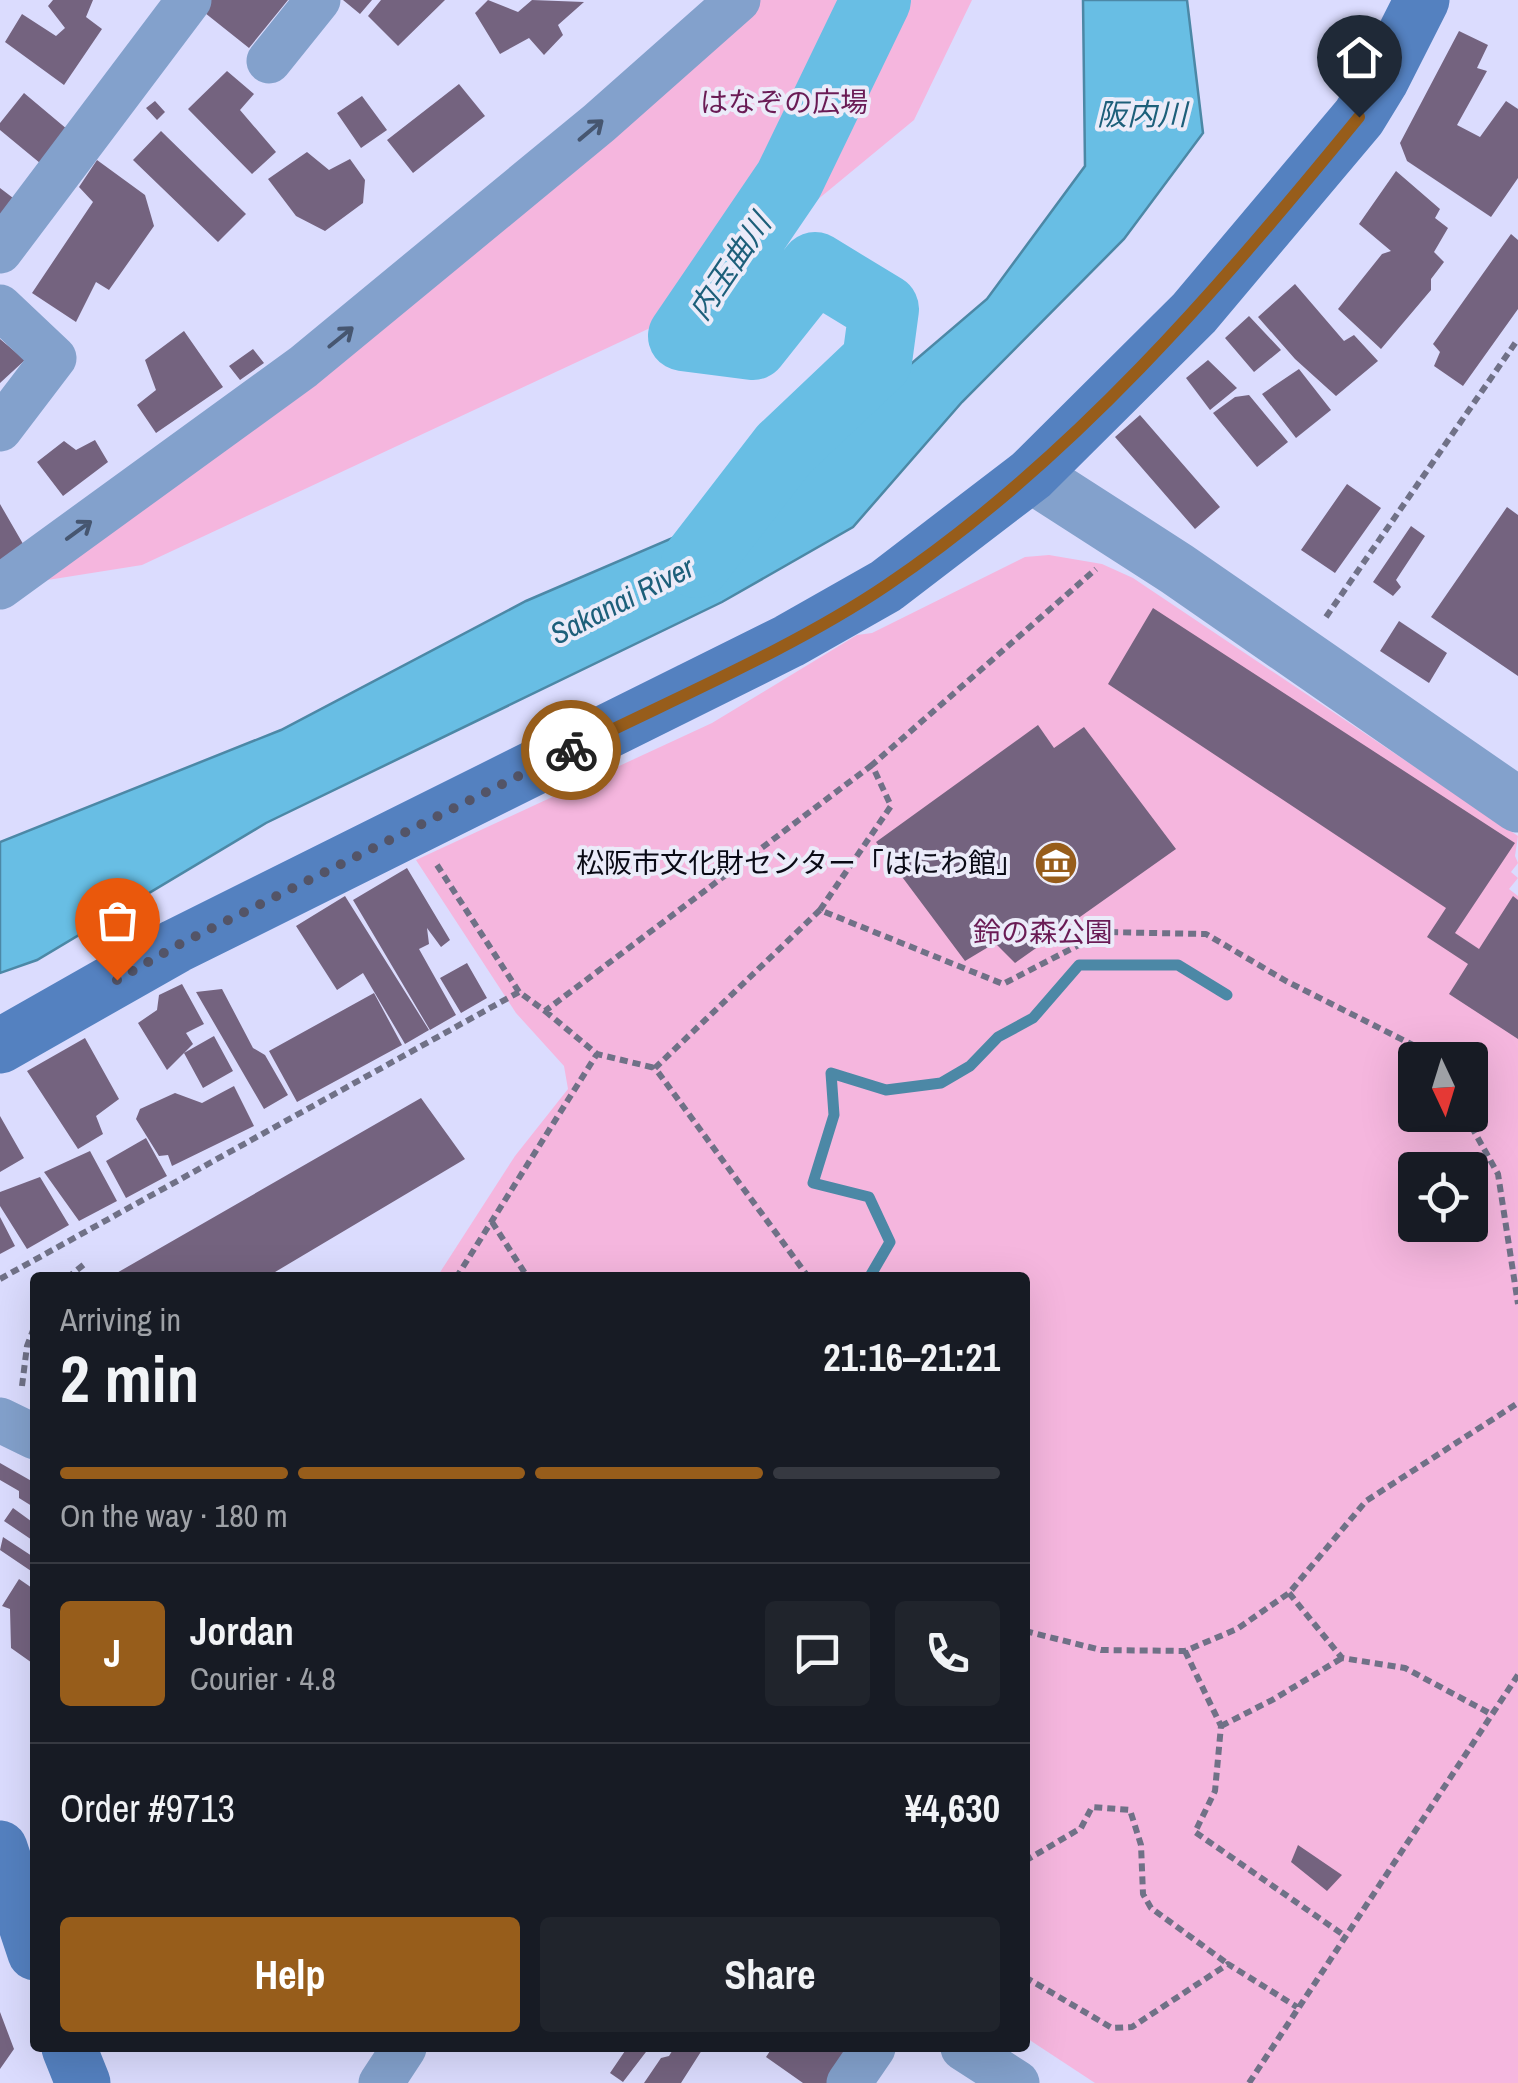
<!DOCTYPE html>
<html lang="en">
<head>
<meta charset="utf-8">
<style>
  body { margin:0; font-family:"Archivo Narrow","Noto Sans JP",sans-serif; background:#20242c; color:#f1f3f6; height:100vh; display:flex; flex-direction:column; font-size:38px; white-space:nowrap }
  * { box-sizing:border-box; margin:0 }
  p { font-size:32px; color:#9ea1a6 }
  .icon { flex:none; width:55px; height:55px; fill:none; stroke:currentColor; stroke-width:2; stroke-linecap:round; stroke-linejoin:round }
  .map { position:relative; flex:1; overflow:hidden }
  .drawer { position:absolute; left:30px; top:1272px; width:1000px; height:780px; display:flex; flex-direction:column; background:#171b24; border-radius:10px; box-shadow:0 10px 40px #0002 }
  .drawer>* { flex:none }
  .needle { width:65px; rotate:176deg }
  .fabs { position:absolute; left:1398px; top:1042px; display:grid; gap:20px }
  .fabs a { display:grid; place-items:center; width:90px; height:90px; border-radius:10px; background:#171b24; box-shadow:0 10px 40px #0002; font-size:50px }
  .pin { position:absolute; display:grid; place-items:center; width:85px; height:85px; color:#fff; margin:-102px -42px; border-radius:50% 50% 50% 0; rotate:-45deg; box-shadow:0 0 10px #0007 }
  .pin .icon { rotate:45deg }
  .courier { position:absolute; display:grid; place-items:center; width:100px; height:100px; margin:-50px; border:8px solid #975d1b; border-radius:50%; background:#fff; color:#222; box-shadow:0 2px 12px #0007 }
  .overview em { font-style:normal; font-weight:700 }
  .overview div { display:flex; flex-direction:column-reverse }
  .overview { display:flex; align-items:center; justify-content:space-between; height:170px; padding:0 30px }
  h1 { font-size:65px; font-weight:700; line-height:75px }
  .bar { display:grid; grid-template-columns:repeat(4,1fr); gap:15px 10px; align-content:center; height:120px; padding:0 30px }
  .bar i { height:12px; border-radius:8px; background:#363941 }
  .bar .selected { background:#975d1b }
  .bar p { grid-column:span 4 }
  .line { display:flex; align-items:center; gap:25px; padding:0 30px; border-top:2px solid #363941 }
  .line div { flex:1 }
  .round { display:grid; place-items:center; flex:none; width:105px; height:105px; border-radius:10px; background:#20242c }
  .button { display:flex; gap:20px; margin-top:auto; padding:20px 30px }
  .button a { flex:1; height:115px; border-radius:10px; background:#975d1b; color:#fff; font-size:40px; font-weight:700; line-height:115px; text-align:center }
  .button a+a { background:#20242c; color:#f1f3f6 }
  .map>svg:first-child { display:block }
  .green { fill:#f5b6de; fill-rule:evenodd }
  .water { fill:#68bee4; stroke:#4c88a6; stroke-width:2.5 }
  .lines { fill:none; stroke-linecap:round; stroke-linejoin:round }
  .stream { stroke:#4c88a6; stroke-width:11 }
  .river { stroke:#68bee4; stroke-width:70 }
  .building { fill:#74637f }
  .path { stroke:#707187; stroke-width:6; stroke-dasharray:8 5; stroke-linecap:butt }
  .minor { stroke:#83a1cc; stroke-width:45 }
  .tertiary { stroke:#83a1cc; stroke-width:55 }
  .secondary { stroke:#5481c0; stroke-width:55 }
  .oneway { stroke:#465670 }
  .done { stroke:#535467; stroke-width:10; stroke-dasharray:0 18 }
  .route { stroke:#975d1b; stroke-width:12 }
  .labels { text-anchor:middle; stroke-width:8; stroke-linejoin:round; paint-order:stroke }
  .park-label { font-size:28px; fill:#6a1b55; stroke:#ebebf9 }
  .poi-label { font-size:28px; fill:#0a0a15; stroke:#ebebf9; text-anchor:end }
  .water-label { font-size:30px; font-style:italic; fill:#1d5f7a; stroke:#ebebf9 }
</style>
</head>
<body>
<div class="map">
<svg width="1518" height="2083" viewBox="0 0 1518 2083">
  <rect width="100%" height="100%" fill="#dbdcfe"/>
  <path class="green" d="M754,0H972L914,120L678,315L142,565L35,582Z
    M1049,555L1102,564L1133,578L1518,836L1515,856L1518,863L1511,872L1518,878L1509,889L1518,896V2083H1095L1025,2037V1278L437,1277L515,1156L568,1089L564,1066L516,1013L416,860L712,723L857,635L872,633L1025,557ZM1415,1060H1470V1115H1415ZM1415,1170H1470V1225H1415Z"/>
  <path class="water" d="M1083,0H1187L1203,133L1124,239L962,402L853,527L722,602L266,823L37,960L0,973V842L281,730L526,601L689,531L809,451L987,299L1085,166Z"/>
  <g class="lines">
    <path class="stream" d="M869,1278L890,1242L869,1197L813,1183L834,1115L831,1073L886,1090L941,1083L970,1066L998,1037L1033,1018L1079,965H1178L1227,995"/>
    <path class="river" d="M696,563L784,449L877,361L884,309L815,267L753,345L683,336L789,180L876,0"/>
  </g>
  <path class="building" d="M53,0H93L86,17L102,29L64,85L5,42L22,14L56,36L65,28L48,6Z
    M207,0H288L249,48L200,9Z
    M343,0H372L360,14Z
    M381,0H445L398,46L368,16Z
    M488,0L518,12L532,0L584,2L558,25L563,35L544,55L529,38L500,54L475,13Z
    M1459,31L1488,45L1477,68L1487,71L1457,125L1480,137L1506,101L1518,109V178L1491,217L1407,161L1400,143Z
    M227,71L254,94L240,110L276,152L252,174L188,109Z
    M459,84L485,116L413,173L387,140Z
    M24,93L74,135L46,168L0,130V123Z
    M362,96L387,130L361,148L337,113Z
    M155,101L165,112L157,120L146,108Z
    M161,131L246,214L218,242L133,160Z
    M307,152L329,170L350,159L365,180L363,203L325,231L296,216L268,179Z
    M97,160L145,195L154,226L109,290L96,282L76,322L32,293L93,202L79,187Z
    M1396,171L1440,209L1435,218L1448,228L1434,252L1444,262L1431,279V290L1381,349L1338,309L1382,254L1391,251L1359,224Z
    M0,188L17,201L0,223Z
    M1511,234L1518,240V309L1463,386L1434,366L1440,352L1433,344Z
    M1295,284L1344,341L1354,335L1378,361L1336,396L1295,359L1258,317Z
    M1249,316L1281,350L1254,372L1225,338Z
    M184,331L223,387L156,433L137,405L156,390L145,360Z
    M0,339L25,360L0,383Z
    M253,349L264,363L240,380L229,366Z
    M1208,360L1237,388L1210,410L1186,378Z
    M1299,369L1331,410L1296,438L1262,394Z
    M1249,395L1288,442L1257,467L1213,413L1235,397Z
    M1140,415L1220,507L1195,529L1115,437Z
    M95,440L108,462L63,496L37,462L64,441L76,450Z
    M1347,484L1381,508L1335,573L1301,550Z
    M0,504L26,549L0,564Z
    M1507,507L1518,515V676L1431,617Z
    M1411,526L1425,536L1396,580L1401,587L1393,596L1373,582Z
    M1153,608L1515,843L1455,933L1479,949L1513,896L1518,900V1039L1449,994L1468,964L1427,937L1446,908L1108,684Z
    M1399,621L1447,653L1429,683L1380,651Z
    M1038,725L1054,748L1084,727L1176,849L1015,963L995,943L965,961L876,842Z
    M407,868L450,940L441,947L427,928L429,944L419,949L456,1015L430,1030L353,900Z
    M345,896L429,1030L405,1044L363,973L337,990L296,926Z
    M467,963L487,998L461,1013L440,978Z
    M182,984L204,1024L186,1033L193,1044L167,1070L138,1023L157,1010L159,995Z
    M222,989L253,1048L265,1055L288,1095L264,1109L196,992Z
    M374,993L402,1045L297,1102L269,1051Z
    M214,1036L233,1071L203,1088L184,1053Z
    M85,1038L119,1099L96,1116L103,1134L78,1149L27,1071Z
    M234,1086L254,1126L172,1166L168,1155L159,1156L136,1119L140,1109L175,1093L202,1103Z
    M421,1098L465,1159L265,1278H108Z
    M0,1116L24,1158L0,1172Z
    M146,1138L167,1176L126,1198L106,1161Z
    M90,1151L117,1201L79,1221L44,1172Z
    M40,1177L69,1225L27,1249L0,1206V1192Z
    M0,1217L15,1246L0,1254Z
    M0,1463L35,1483V1508L19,1498V1491L0,1480Z
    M13,1508L35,1524V1542L4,1521Z
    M3,1537L35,1558L34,1573L0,1550Z
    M19,1579L35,1590V1665L11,1648L10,1609L2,1606Z
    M1298,1845L1342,1875L1327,1891L1291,1862Z
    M0,2012L14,2049L0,2069Z
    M627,2048H649L623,2082L610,2073Z
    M674,2048L702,2050L681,2083H644L661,2058L669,2056Z
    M772,2048H855L829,2083H803L766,2057Z"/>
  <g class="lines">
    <path class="path" d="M1326,617L1518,339
      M437,865L519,992L545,1011L872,765
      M820,910L891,806L872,765L1096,569
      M545,1011L597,1054L655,1068
      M1465,1115L1498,1174L1518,1304
      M492,1222L528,1278
      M67,1278L87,1262
      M456,1278L597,1054
      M809,1278L655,1068L820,910L1003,984L1104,932L1206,934L1286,981L1431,1054L1435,1060
      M0,1279L519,992
      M22,1386L27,1346L35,1325
      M1289,1593L1342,1658L1405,1668L1491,1714
      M1025,1631L1101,1650L1185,1651L1237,1629L1289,1593L1366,1501L1518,1403
      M1185,1651L1221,1726L1215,1791L1195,1832L1345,1936
      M1221,1726L1274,1699L1342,1658
      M1025,1861L1081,1828L1092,1807L1130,1810L1141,1845L1143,1894L1151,1908L1228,1964
      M1025,1977L1112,2028L1132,2027L1228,1964L1297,2007
      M1249,2083L1518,1675"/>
    <path class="minor" d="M269,61L318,0
      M0,251L189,0
      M0,307L54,358L0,429
      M0,587L303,367L599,123L738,0
      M0,1420L35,1437
      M963,2048L1017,2083
      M381,2083L404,2048
      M849,2083L873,2048"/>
    <path class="tertiary" d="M1031,475L1177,569L1518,805"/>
    <path class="secondary" d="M0,1046L176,946L789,641L886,586L1031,475L1194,313L1359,117L1381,81L1422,0
      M0,1848L35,1953
      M69,2048L83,2083"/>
  </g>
  <defs><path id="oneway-shaft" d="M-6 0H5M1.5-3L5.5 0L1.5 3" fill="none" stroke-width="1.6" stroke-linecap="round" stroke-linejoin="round" transform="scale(2.5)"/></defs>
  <g class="oneway">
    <use href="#oneway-shaft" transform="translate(591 130) rotate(-40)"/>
    <use href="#oneway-shaft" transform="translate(341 337) rotate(-39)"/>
    <use href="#oneway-shaft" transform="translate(79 530) rotate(-36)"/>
  </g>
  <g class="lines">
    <path class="done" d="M117,980L176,946L571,750"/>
    <path class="route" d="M571,750C673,699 794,648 887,585C1072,460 1219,288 1359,117"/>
  </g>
  <defs>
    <g id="museum-disc" transform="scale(2.25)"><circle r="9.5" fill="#975d1b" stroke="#ebebf9"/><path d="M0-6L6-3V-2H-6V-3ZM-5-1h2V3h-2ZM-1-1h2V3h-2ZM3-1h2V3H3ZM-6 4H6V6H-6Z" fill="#fff"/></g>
  </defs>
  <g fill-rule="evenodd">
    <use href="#museum-disc" x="1056" y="863"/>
  </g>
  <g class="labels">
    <g class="park-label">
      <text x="784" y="112">はなぞの広場</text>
      <text x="1043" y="942">鈴の森公園</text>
    </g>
    <g class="poi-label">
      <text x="1024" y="873">松阪市文化財センター「はにわ館」</text>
    </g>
    <g class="water-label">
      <text x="1142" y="125">阪内川</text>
      <text transform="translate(730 267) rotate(-56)" y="10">内玉曲川</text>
      <text transform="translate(622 601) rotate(-27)" y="10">Sakanai River</text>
    </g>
  </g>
</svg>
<div class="fabs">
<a><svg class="needle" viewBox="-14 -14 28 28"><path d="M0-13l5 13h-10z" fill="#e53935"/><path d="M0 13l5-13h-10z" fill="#9ea1a6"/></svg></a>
<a><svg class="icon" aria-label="locate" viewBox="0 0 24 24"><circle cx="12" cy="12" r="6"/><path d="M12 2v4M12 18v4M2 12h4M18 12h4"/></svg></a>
</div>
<div class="pin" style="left:117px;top:980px;background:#ea580c"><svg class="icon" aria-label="bag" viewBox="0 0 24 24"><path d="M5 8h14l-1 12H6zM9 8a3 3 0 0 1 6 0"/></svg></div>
<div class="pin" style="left:1359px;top:117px;background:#1f2937"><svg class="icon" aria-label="home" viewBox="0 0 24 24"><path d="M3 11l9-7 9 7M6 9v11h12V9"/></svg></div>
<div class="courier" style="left:571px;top:750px"><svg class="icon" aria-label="bike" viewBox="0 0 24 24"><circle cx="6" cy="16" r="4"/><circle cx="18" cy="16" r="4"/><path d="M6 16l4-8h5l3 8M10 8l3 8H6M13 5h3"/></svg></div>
<section class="drawer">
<div class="overview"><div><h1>2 min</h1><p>Arriving in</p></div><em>21:16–21:21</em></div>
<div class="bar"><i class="selected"></i><i class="selected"></i><i class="selected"></i><i></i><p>On the way · 180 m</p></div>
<div class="line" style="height:180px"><b class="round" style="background:#975d1b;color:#fff">J</b><div><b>Jordan</b><p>Courier · 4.8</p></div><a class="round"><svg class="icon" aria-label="chat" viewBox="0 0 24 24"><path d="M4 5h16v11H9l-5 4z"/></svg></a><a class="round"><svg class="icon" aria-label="phone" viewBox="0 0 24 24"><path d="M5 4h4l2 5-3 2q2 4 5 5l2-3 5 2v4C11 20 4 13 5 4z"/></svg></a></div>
<div class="line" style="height:130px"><div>Order #9713</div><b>¥4,630</b></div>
<div class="button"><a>Help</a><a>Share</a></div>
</section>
</div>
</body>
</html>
